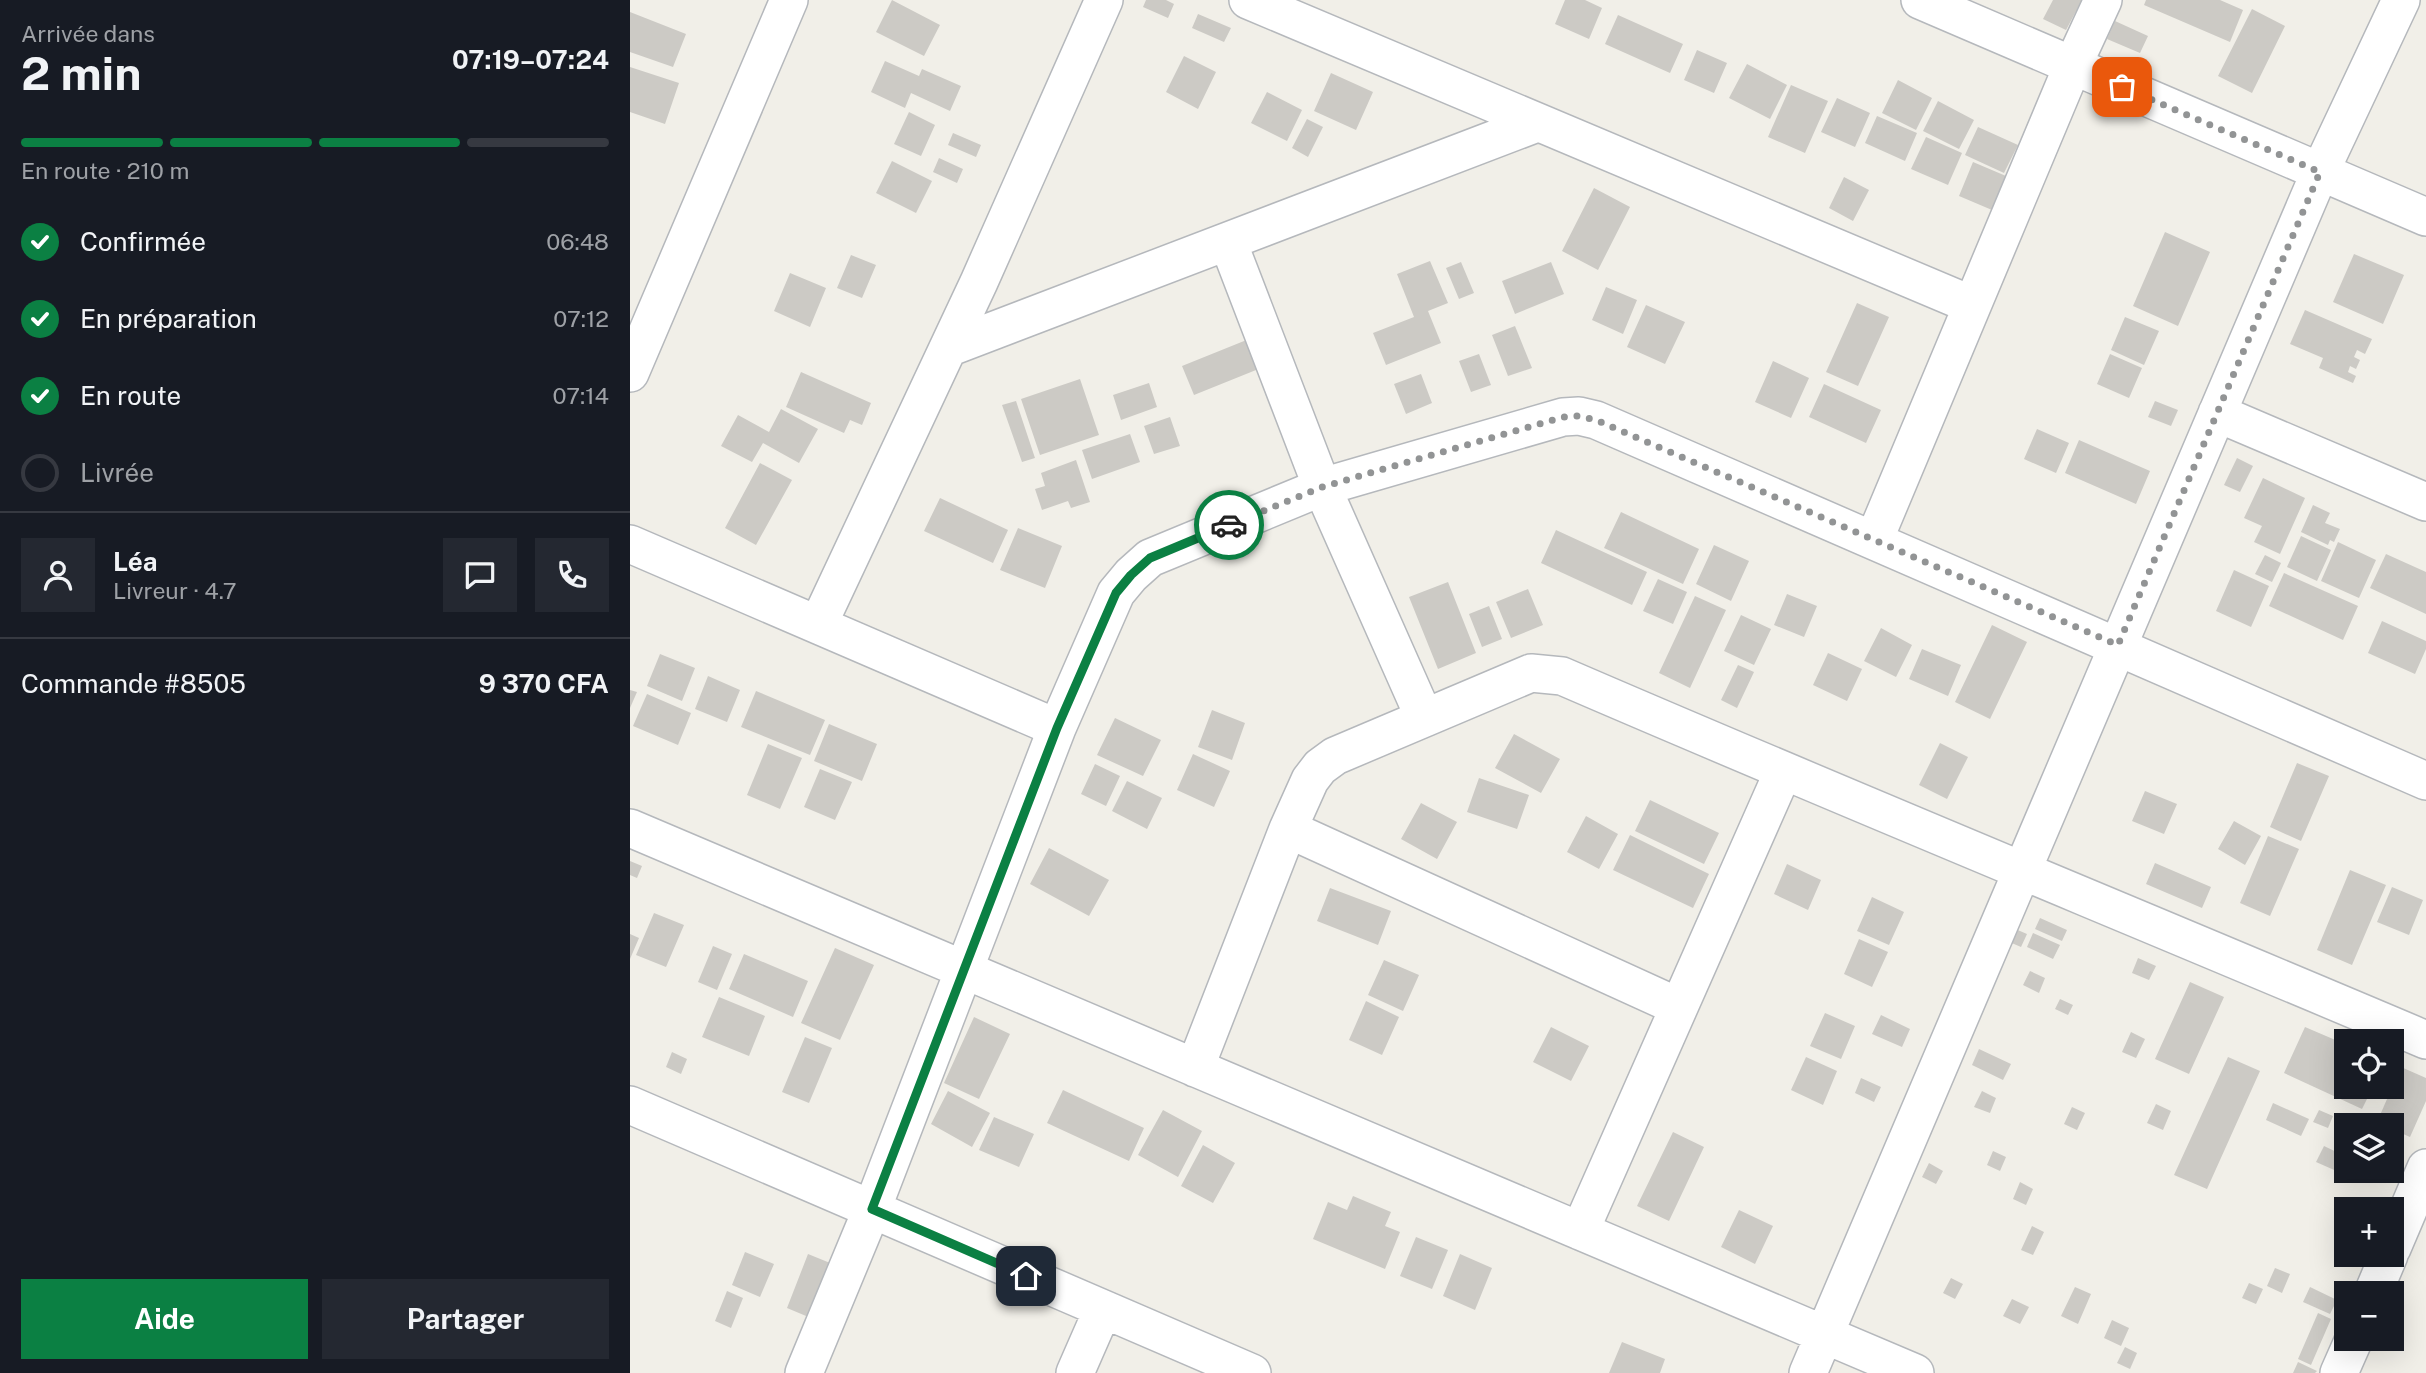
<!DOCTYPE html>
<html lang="fr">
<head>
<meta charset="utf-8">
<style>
  body { margin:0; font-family:"Public Sans",sans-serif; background:#242831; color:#f1f3f6; height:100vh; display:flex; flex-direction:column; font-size:26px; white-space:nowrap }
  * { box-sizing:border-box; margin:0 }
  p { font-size:23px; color:#9ea1a6 }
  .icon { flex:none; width:38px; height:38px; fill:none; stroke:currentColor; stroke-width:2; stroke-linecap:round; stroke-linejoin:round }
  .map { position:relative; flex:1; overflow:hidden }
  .details { display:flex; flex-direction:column; background:#171b24; width:630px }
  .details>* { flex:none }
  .controls { position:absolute; left:1704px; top:1029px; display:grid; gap:14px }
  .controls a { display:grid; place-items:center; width:70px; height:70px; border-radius:0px; background:#171b24; box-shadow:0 7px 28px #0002; font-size:35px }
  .pin { position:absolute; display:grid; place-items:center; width:60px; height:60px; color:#fff; margin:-30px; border-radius:14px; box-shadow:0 4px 10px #0006 }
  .courier { position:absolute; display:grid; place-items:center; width:70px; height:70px; margin:-35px; border:5px solid #0b8043; border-radius:50%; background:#fff; color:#222; box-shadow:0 2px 9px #0007 }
  .headline em { font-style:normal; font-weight:700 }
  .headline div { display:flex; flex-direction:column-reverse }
  .headline { display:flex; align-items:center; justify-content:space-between; height:119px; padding:0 21px }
  h1 { font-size:46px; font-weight:700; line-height:52px }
  .bar { display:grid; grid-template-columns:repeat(4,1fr); gap:10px 7px; align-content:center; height:84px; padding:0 21px }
  .bar i { height:9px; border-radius:5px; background:#363941 }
  .bar .active { background:#0b8043 }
  .bar p { grid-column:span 4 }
  .line { display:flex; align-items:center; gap:18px; padding:0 21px; border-top:2px solid #363941 }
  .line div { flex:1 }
  .round { display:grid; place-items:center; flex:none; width:74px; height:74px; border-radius:0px; background:#242831 }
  ol { padding:0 21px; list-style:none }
  li { display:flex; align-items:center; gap:21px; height:77px }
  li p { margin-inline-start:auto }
  li .icon { padding:7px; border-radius:50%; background:#0b8043; color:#fff; stroke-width:4 }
  li:last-child { color:#9ea1a6 }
  li i { width:38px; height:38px; border:4px solid #363941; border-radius:50% }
  .action { display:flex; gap:14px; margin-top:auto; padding:14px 21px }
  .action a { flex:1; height:80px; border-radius:0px; background:#0b8043; color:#fff; font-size:28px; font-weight:700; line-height:80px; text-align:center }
  .action a+a { background:#242831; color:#f1f3f6 }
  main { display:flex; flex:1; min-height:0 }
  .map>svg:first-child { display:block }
  .building { fill:#cccac5 }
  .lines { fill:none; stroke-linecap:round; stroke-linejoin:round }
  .minor-casing { stroke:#b5b8bc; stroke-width:40 }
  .minor { stroke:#fff; stroke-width:37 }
  .done { stroke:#929495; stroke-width:7; stroke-dasharray:0 12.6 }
  .route { stroke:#0b8043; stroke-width:9 }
</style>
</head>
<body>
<main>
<section class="details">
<div class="headline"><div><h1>2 min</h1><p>Arrivée dans</p></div><em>07:19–07:24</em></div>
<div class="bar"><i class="active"></i><i class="active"></i><i class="active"></i><i></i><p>En route · 210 m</p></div>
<ol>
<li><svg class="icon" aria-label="check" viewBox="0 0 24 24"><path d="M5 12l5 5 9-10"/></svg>Confirmée<p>06:48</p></li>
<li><svg class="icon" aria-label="check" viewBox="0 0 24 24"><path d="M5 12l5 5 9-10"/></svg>En préparation<p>07:12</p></li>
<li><svg class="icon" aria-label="check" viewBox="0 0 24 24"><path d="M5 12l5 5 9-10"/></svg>En route<p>07:14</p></li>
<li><i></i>Livrée</li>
</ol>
<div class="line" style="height:126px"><a class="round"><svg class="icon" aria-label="person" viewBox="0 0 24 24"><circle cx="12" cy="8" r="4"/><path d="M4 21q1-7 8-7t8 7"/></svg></a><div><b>Léa</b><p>Livreur · 4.7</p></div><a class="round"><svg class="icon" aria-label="chat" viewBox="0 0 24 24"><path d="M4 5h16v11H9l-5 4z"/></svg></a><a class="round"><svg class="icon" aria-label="phone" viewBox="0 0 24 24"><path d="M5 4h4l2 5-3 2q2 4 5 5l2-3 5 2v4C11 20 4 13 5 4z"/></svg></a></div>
<div class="line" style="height:91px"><div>Commande #8505</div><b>9 370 CFA</b></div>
<div class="action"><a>Aide</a><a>Partager</a></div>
</section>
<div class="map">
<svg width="1796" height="1373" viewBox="0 0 1796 1373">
  <rect width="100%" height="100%" fill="#f1efe8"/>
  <path class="building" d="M262,0L310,25L294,56L246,32Z
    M516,0H536L544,4L538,18L513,7Z
    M935,0H955L972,8L959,39L925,24Z
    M1423,0H1452L1436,30L1413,19Z
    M1516,0H1590L1613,10L1600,42L1514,5Z
    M1622,9L1655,26L1622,93L1588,76Z
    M0,12L56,34L43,67L0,52Z
    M568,14L601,28L594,42L562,28Z
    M988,15L1053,44L1040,73L975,44Z
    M1485,21L1518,36L1510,53L1477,39Z
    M1067,50L1097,63L1084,93L1054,80Z
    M554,56L586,72L568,109L536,92Z
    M255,61L289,76L292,69L331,86L320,111L281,93L275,108L241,92Z
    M1117,64L1157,85L1140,119L1099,98Z
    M0,67L49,83L35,124L0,112Z
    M701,73L743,92L726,130L684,111Z
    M1268,80L1302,98L1286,130L1252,113Z
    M1161,85L1198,101L1175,153L1138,137Z
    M637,92L672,110L657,141L621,123Z
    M1207,98L1240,113L1225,147L1191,132Z
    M1308,101L1344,120L1329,149L1293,131Z
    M279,112L305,125L291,156L264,144Z
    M1247,116L1287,133L1275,161L1235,143Z
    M677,119L693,127L678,157L662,148Z
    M1348,127L1388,145L1374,173L1335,155Z
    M323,133L351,145L346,157L318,145Z
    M1296,137L1332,153L1318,185L1281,169Z
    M309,158L333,169L327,183L303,172Z
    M262,161L302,181L286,213L246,193Z
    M1343,162L1376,176L1362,210L1329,196Z
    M1214,177L1239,190L1223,221L1199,208Z
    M964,188L1000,207L968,270L932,251Z
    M1535,232L1580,252L1548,326L1503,306Z
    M1724,254L1774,275L1753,324L1703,302Z
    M221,255L246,265L232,298L207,288Z
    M800,261L818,303L798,311L811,343L756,365L743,333L784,317L767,274Z
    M831,262L844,293L829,299L816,268Z
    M921,262L934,294L885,314L872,281Z
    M160,273L196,288L180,327L144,311Z
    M976,287L1007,300L993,334L962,320Z
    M1227,303L1259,317L1228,386L1196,372Z
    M1016,305L1055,322L1035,364L997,347Z
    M1675,310L1742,339L1735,354L1727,350L1724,357L1730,360L1726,369L1720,366L1718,372L1726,376L1723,383L1689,368L1693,358L1660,344Z
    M1495,317L1529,331L1514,365L1481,350Z
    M885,326L902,368L878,376L862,335Z
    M619,339L631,368L564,395L552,366Z
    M849,354L861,385L841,392L829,361Z
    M1480,354L1512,368L1499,398L1467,384Z
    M1143,361L1179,378L1161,418L1125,402Z
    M171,372L241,403L232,425L220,420L214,433L156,407Z
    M791,374L802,403L776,414L764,384Z
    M450,379L469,435L410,455L391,399Z
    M519,383L527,407L491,420L483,395Z
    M1194,384L1251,410L1236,443L1179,417Z
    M386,401L405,458L392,462L372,405Z
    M1525,401L1548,410L1541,426L1518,417Z
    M151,409L188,429L169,463L133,443L122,462L91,446L108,415L139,432Z
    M540,417L550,446L524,454L514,426Z
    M1407,429L1439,443L1426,473L1394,459Z
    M500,434L510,462L462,479L452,450Z
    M1449,440L1520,471L1506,504L1435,473Z
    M1607,458L1623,466L1610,492L1594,485Z
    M446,460L460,502L441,508L438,501L412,510L405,489L415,486L411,473Z
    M130,463L162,480L126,545L95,528Z
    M1633,478L1675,498L1650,554L1624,542L1632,526L1614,518Z
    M310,498L378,530L363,563L294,531Z
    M1683,505L1700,513L1695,523L1710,529L1704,542L1700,540L1698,545L1671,532Z
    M991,512L1069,549L1053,584L974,548Z
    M388,528L432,546L415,588L370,570Z
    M926,530L1017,572L1002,605L911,563Z
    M1671,536L1701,550L1687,581L1657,567Z
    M1708,542L1746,560L1729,598L1691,581Z
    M1084,545L1119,561L1101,601L1066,584Z
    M1756,554L1796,572V614L1740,588Z
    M1635,555L1651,563L1642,582L1625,574Z
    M1604,570L1639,586L1621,627L1586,611Z
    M1654,573L1728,606L1713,640L1639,606Z
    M1028,579L1057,592L1043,624L1013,611Z
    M818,582L846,653L808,669L779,597Z
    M898,589L913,625L881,638L866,602Z
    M1157,594L1187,606L1174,637L1144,625Z
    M1065,596L1096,610L1060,688L1029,673Z
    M859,606L872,639L852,647L839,614Z
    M1111,615L1141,629L1124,665L1094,651Z
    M1752,621L1796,641V649L1785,674L1738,653Z
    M1362,625L1397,642L1360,719L1325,702Z
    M1251,628L1282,645L1266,677L1234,661Z
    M1292,649L1331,665L1318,696L1279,679Z
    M1198,653L1232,669L1217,701L1183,685Z
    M30,654L65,668L52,701L17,686Z
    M1108,665L1124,672L1107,708L1091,700Z
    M78,676L110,690L97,722L65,709Z
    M0,690L7,692L0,708Z
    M126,691L195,720L180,755L111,727Z
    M17,694L61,713L48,745L3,726Z
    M582,710L615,723L602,760L568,747Z
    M485,718L531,740L513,776L467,755Z
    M199,724L247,744L232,781L184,761Z
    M884,734L930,759L911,793L865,768Z
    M1310,743L1338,757L1317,799L1289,785Z
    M138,744L172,758L150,809L117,795Z
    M563,754L600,771L584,807L547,790Z
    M1667,763L1699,776L1671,841L1640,827Z
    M465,764L490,776L476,806L451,794Z
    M190,769L222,782L205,820L174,807Z
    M849,778L899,795L887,829L837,812Z
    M497,781L532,798L517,829L482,811Z
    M1515,791L1547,804L1534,834L1502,821Z
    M1020,800L1089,833L1074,864L1005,831Z
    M791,803L827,822L807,859L771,839Z
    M956,816L988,834L969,869L937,852Z
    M1604,821L1631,836L1615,865L1588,849Z
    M1000,835L1079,874L1063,908L983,870Z
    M1638,836L1669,849L1640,916L1610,903Z
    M419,848L479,880L459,916L400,884Z
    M0,861L12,866L7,878L0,875Z
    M1525,863L1581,887L1572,908L1516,884Z
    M1157,864L1191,880L1178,910L1144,894Z
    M1720,870L1756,885L1722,965L1687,950Z
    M1762,887L1793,900L1779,935L1747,922Z
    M700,888L761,911L748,945L687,921Z
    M1242,897L1274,912L1259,945L1227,931Z
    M24,913L54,925L36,967L6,955Z
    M1410,918L1437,930L1432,941L1405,929Z
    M1383,928L1397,934L1391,947L1377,941Z
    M1403,933L1430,945L1423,959L1397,947Z
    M0,934L9,938L0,959Z
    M1229,939L1258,952L1242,987L1214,974Z
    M83,946L102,954L87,990L68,982Z
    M205,948L244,965L210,1040L171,1023Z
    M114,954L178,981L163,1017L99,989Z
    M1508,958L1526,966L1519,980L1502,973Z
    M754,960L789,975L773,1011L738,995Z
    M1400,971L1415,978L1409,993L1393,985Z
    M1560,982L1594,997L1559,1074L1525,1059Z
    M89,997L135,1016L119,1056L72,1037Z
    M1430,999L1443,1005L1438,1015L1425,1009Z
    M736,1001L769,1017L752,1055L719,1040Z
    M1195,1013L1225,1026L1211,1059L1180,1046Z
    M1251,1015L1280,1029L1272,1047L1242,1034Z
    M344,1017L380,1034L349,1099L314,1083Z
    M921,1027L959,1046L941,1081L903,1062Z
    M1675,1027L1717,1045V1087H1743L1732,1109L1654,1073Z
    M1501,1032L1515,1039L1506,1058L1492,1052Z
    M175,1037L202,1048L179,1103L152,1092Z
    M1349,1049L1381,1064L1373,1080L1342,1065Z
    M42,1052L57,1059L51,1074L36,1067Z
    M1176,1057L1207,1071L1193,1105L1161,1090Z
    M1598,1057L1630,1071L1577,1189L1544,1175Z
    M1771,1067L1796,1078V1101L1780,1137L1762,1129V1125L1747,1122Z
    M1231,1078L1251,1087L1244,1102L1225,1093Z
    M433,1090L514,1128L499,1161L417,1123Z
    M318,1091L360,1113L342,1147L301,1124Z
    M1352,1091L1366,1098L1360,1113L1344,1107Z
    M1643,1103L1679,1119L1671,1136L1636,1120Z
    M1526,1104L1541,1111L1533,1130L1517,1123Z
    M1442,1107L1455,1113L1447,1130L1434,1124Z
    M533,1110L572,1131L548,1177L508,1155Z
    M1689,1110L1703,1116L1698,1128L1683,1122Z
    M364,1117L404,1134L389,1167L349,1150Z
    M1043,1132L1074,1147L1039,1221L1007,1206Z
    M573,1145L605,1163L583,1203L551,1186Z
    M1694,1146L1717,1157L1711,1173L1686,1162Z
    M1363,1151L1376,1157L1370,1171L1357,1165Z
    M1299,1163L1313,1171L1306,1184L1292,1177Z
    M1390,1182L1403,1189L1396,1205L1383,1199Z
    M723,1196L761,1212L755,1226L770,1232L755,1269L683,1239L698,1202L717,1210Z
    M1109,1210L1143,1226L1125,1264L1091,1247Z
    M1402,1226L1414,1232L1403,1255L1391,1250Z
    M786,1237L818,1250L802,1289L770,1276Z
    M115,1252L144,1264L130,1297L102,1285Z
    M178,1254L210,1267L188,1321L157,1308Z
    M830,1254L862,1268L845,1310L813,1296Z
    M1645,1268L1660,1274L1652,1293L1637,1286Z
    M1321,1278L1333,1284L1325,1299L1313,1293Z
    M1619,1283L1633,1289L1626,1304L1612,1298Z
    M1445,1287L1461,1294L1448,1324L1431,1316Z
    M1680,1287L1707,1300L1700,1314L1673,1302Z
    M97,1291L113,1298L101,1328L85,1321Z
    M1382,1299L1399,1307L1390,1324L1373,1316Z
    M1688,1313L1701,1319L1681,1365L1668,1359Z
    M1482,1320L1499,1328L1491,1346L1474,1338Z
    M992,1342L1035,1359L1030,1373H979Z
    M1495,1347L1507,1353L1500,1369L1487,1363Z
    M1668,1362L1687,1371L1685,1373H1663Z"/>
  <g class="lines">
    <g class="minor-casing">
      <path id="minor" d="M618,0L1342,305
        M1290,0L1796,217
        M598,242L692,487L794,717
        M318,348L907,123
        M0,373L159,0
        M1587,413L1796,502
        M1244,540L1443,65L1473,0
        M0,544L427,728
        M188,625L349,282L474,0
        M0,828L1285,1373
        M658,829L1049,1007
        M565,1068L658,829L680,780L690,767L705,756L901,673L932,676C1219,800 1508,918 1796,1040
        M0,1105L622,1373
        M950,1231L1153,772
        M1762,1248L1796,1168
        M1743,1293L1759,1255
        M174,1373L242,1209L427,728L486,593L501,575L520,558L692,487L933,417L949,416L966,420L1796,781
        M445,1373L473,1309
        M1178,1373L1690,172L1771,0
        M1709,1373L1724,1339"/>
    </g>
    <use href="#minor" class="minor"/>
  </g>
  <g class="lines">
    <path class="done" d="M599,525L692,487L933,417L948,416L966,420L1488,645L1690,172L1492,87"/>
    <path class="route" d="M396,1276L242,1209L427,728L486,593L501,575L520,558L599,525"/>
  </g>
</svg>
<div class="controls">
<a><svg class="icon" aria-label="locate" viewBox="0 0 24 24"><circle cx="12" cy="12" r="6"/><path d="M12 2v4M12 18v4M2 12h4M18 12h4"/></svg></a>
<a><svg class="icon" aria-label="layers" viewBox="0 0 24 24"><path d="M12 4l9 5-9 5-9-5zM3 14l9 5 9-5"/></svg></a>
<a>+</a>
<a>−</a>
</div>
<div class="pin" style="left:1492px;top:87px;background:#ea580c"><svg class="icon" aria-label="bag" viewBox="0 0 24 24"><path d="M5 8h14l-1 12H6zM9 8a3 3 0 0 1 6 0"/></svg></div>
<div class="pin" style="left:396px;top:1276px;background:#1f2937"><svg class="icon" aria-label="home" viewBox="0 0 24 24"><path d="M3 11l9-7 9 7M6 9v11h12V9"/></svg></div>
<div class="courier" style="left:599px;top:525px"><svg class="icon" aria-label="car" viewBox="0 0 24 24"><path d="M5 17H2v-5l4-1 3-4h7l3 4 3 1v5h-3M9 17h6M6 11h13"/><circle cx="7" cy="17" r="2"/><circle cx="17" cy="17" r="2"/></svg></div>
</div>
</main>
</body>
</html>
